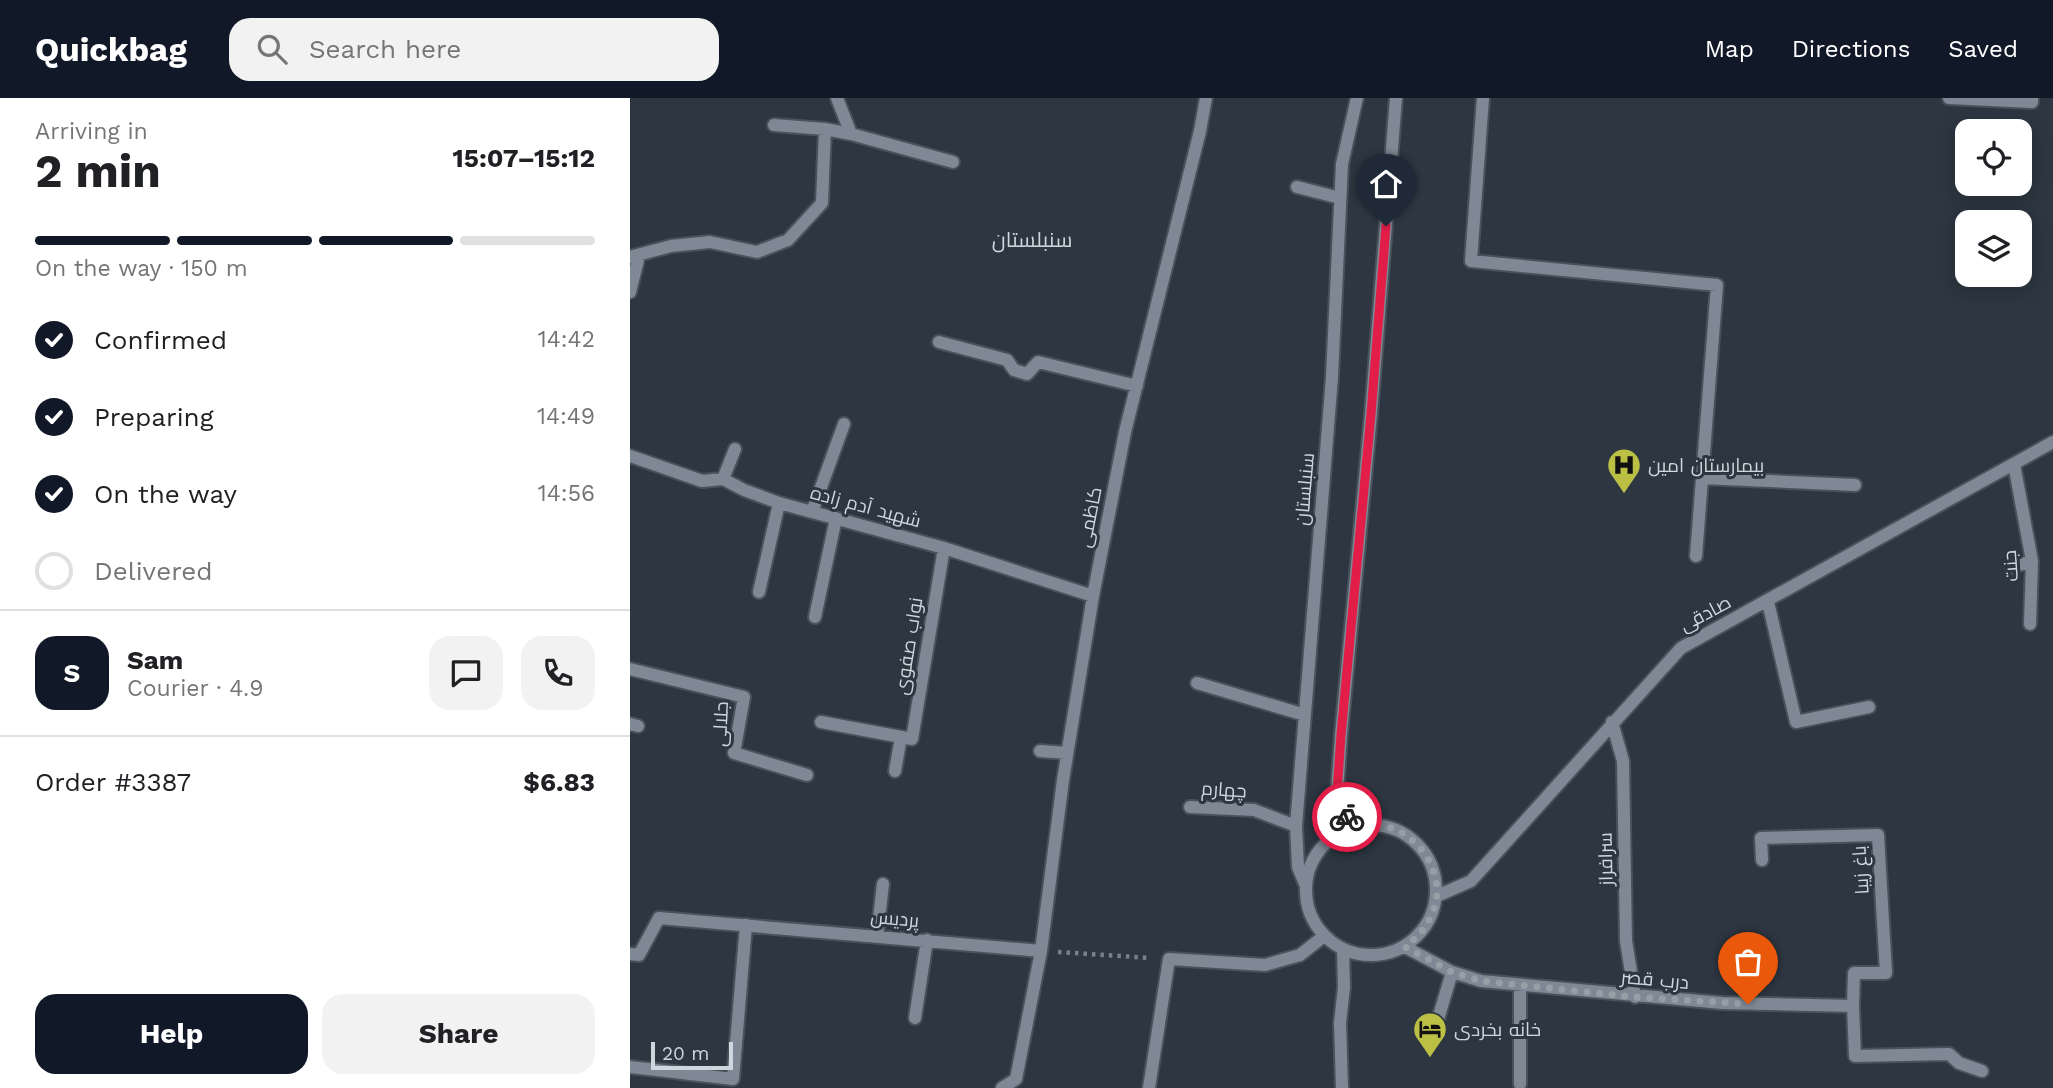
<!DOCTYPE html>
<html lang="en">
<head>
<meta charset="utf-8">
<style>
  body { margin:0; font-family:"Work Sans",Cairo,sans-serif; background:#f2f2f2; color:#202124; height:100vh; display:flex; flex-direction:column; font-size:26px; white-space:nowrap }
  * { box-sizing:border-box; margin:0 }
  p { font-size:23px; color:#757577 }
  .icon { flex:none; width:38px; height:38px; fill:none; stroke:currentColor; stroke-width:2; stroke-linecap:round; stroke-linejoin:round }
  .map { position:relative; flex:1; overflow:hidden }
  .sheet { display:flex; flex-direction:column; background:#fff; width:630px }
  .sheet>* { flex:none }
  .buttons { position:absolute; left:1325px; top:21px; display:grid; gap:14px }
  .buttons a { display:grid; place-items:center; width:77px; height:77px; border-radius:14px; background:#fff; box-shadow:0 4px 18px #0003; font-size:35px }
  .scale { position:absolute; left:21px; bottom:18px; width:82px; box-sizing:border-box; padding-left:7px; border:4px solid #d0d6dd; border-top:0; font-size:19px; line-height:24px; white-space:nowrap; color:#d0d6dd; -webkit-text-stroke:5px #2d3641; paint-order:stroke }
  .pin { position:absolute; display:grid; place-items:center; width:60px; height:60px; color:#fff; margin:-72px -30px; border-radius:50% 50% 50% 0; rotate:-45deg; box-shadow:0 0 7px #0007 }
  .pin .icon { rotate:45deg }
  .courier { position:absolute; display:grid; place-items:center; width:70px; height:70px; margin:-35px; border:5px solid #e11d48; border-radius:50%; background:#fff; color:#222; box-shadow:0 2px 9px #0007 }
  .headline em { font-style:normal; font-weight:700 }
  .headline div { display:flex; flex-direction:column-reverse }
  .headline { display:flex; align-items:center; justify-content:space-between; height:119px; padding:0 35px }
  h1 { font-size:46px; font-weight:700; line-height:52px }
  .bar { display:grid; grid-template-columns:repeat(4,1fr); gap:10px 7px; align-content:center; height:84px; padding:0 35px }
  .bar i { height:9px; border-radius:5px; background:#e0e0e0 }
  .bar .on { background:#111827 }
  .bar p { grid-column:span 4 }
  .line { display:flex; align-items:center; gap:18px; padding:0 35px; border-top:2px solid #e0e0e0 }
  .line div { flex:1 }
  .round { display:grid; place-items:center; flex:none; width:74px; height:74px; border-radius:21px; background:#f2f2f2 }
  ol { padding:0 35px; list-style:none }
  li { display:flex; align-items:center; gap:21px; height:77px }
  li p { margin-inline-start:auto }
  li .icon { padding:7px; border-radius:50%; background:#111827; color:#fff; stroke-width:4 }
  li:last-child { color:#757577 }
  li i { width:38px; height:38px; border:4px solid #e0e0e0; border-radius:50% }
  .action { display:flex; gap:14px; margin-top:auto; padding:14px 35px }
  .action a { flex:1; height:80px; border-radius:21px; background:#111827; color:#fff; font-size:28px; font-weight:700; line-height:80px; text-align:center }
  .action a+a { background:#f2f2f2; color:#202124 }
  header { display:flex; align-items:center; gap:42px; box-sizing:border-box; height:98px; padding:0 35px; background:#111827; color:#fff }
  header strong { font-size:33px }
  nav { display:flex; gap:38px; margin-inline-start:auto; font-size:24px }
  .search { width:490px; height:63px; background:#f2f2f2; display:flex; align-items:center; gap:18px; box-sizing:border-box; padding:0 24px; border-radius:21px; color:#757577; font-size:26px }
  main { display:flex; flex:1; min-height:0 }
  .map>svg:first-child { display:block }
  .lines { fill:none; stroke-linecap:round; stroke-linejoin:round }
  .minor-casing { stroke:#49525a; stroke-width:16 }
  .path { stroke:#798089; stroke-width:4.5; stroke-dasharray:3.5 5; stroke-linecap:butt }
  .minor { stroke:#7e8995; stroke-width:12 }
  .done { stroke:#979ea6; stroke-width:7; stroke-dasharray:0 12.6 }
  .route { stroke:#e11d48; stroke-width:9 }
  .labels { text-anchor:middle; stroke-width:6; stroke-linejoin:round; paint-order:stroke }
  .poi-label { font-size:19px; fill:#d0d6dd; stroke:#2d3641; text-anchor:start }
  .street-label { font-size:19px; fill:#d0d6dd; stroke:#2d3641 }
  .neighbourhood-label { font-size:21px; fill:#d0d6dd; stroke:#2d3641 }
</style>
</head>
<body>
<header>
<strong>Quickbag</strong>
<div class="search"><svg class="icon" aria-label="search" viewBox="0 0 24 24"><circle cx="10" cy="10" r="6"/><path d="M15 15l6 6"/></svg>Search here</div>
<nav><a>Map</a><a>Directions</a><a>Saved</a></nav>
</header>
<main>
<section class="sheet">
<div class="headline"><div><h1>2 min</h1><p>Arriving in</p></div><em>15:07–15:12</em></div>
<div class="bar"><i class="on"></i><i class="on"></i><i class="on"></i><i></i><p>On the way · 150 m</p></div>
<ol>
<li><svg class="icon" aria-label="check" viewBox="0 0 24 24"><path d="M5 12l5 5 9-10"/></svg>Confirmed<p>14:42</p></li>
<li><svg class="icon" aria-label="check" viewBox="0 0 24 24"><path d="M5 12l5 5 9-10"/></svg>Preparing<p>14:49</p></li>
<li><svg class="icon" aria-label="check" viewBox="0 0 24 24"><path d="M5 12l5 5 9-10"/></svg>On the way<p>14:56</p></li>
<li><i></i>Delivered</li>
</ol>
<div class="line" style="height:126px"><b class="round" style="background:#111827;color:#fff">S</b><div><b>Sam</b><p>Courier · 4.9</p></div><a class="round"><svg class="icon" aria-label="chat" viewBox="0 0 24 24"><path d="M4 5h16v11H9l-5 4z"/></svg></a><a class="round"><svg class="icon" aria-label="phone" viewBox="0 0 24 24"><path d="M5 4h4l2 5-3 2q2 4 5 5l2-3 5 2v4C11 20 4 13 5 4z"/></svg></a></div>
<div class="line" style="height:91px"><div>Order #3387</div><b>$6.83</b></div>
<div class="action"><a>Help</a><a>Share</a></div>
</section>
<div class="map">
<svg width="1423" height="990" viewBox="0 0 1423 990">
  <rect width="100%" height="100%" fill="#2d3641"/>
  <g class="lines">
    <g class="minor-casing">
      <path id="minor" d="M853,0L841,163L1087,187L1066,458
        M1319,0L1402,4V0
        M144,27L195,31
        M221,36L323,64
        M667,89L710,100
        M0,159L41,148L80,144L127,154L158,142L192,105L195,31L221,36L207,0
        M0,194L9,158
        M309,244L377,262L384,272L397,276L408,264L507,288
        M0,358L72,383L93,381L114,392L149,405L314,450L463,498
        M1384,366L1402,463L1400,526
        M1072,380L1225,387
        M93,381L105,351
        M182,414L214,326
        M1382,469L1402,463
        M129,494L149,405
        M1138,504L1166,624L1239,609
        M185,519L206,420
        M0,571L114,599L104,655L177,677
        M567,585L675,617
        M191,624L282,641L314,450
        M982,624L993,663L996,843L1005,899
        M0,626L8,628
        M410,653L437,655
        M265,673L271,639
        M560,709L624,712L666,728
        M676 792a65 65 0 1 1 130 0a65 65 0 1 1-130 0Z
        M722,729L707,694L711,637L741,316L766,0
        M1132,762L1131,740L1248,737L1256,875H1224L1223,908
        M675,786L668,769L666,728L702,279L712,66L727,0
        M807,798L841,783L1051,550L1423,344
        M247,838L253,786
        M775,849L822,874L851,883L1092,905L1223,908L1225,958L1319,956L1329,965L1352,973
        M0,856L9,857L29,820L411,853
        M890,887V986
        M285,920L297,842
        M801,945L822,874
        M0,969L103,981L116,827
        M372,990L386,981L411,853L433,682L463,498L495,334L570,33L576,0
        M519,990L539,861L635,867L670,857L694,838
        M712,990L710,925L714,889L713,852"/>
    </g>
    <path class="path" d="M428,854L521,860"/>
    <use href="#minor" class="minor"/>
  </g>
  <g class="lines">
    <path class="done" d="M717,719L722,729C730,728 740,725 749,727C791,733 821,781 800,820C794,833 786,840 775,849L822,874L851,883L1005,899L1118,906"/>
    <path class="route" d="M717,719L707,695L711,637L741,316L756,128"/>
  </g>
  <defs>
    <g id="hospital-pin" transform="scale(1.75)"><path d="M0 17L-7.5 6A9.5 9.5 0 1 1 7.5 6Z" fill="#bbc044" stroke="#2d3641"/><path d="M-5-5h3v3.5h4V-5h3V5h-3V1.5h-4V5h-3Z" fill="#111"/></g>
    <g id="hotel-pin" transform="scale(1.75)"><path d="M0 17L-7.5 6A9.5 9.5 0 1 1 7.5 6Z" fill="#bbc044" stroke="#2d3641"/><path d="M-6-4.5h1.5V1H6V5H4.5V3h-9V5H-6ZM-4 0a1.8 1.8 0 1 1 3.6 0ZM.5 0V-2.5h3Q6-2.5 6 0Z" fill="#111"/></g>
  </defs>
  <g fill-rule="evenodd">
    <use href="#hospital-pin" x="994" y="367"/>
    <use href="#hotel-pin" x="800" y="931"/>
  </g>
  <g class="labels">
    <g class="poi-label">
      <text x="1018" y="374">بیمارستان امین</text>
      <text x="824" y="938">خانه بخردی</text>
    </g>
    <g class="street-label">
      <text transform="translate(674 391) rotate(-85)" y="7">سنبلستان</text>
      <text transform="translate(236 408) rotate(15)" y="7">شهید آدم زاده</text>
      <text transform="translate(459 419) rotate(-79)" y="7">کاظمی</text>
      <text transform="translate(1380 468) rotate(-94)" y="7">جنت</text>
      <text transform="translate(1075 515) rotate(-28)" y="7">صادقی</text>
      <text transform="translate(278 548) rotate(-81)" y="7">نواب صفوی</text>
      <text transform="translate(90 626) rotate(-87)" y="7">جلالی</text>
      <text transform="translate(594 691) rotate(4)" y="7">چهارم</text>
      <text transform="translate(975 761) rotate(-91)" y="7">سرافراز</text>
      <text transform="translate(1230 772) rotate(-94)" y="7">باغ زیبا</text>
      <text transform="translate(265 820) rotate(5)" y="7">پردیس</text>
      <text transform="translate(1025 881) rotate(5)" y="7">درب قصر</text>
    </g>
    <g class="neighbourhood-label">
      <text x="402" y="149">سنبلستان</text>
    </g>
  </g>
</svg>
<div class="buttons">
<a><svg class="icon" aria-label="locate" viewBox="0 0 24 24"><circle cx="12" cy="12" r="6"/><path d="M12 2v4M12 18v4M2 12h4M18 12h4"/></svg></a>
<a><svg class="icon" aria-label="layers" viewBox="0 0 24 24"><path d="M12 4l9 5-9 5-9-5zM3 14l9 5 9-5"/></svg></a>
</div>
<div class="scale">20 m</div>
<div class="pin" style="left:1118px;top:906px;background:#ea580c"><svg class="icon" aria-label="bag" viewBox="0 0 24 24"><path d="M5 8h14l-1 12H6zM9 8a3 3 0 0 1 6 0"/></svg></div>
<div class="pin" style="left:756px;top:128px;background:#1f2937"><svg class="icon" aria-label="home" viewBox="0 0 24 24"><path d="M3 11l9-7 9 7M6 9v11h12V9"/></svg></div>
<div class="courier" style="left:717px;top:719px"><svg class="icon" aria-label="bike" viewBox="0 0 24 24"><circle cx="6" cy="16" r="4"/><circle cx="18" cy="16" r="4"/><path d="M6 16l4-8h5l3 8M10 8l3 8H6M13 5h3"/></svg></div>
</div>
</main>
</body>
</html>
